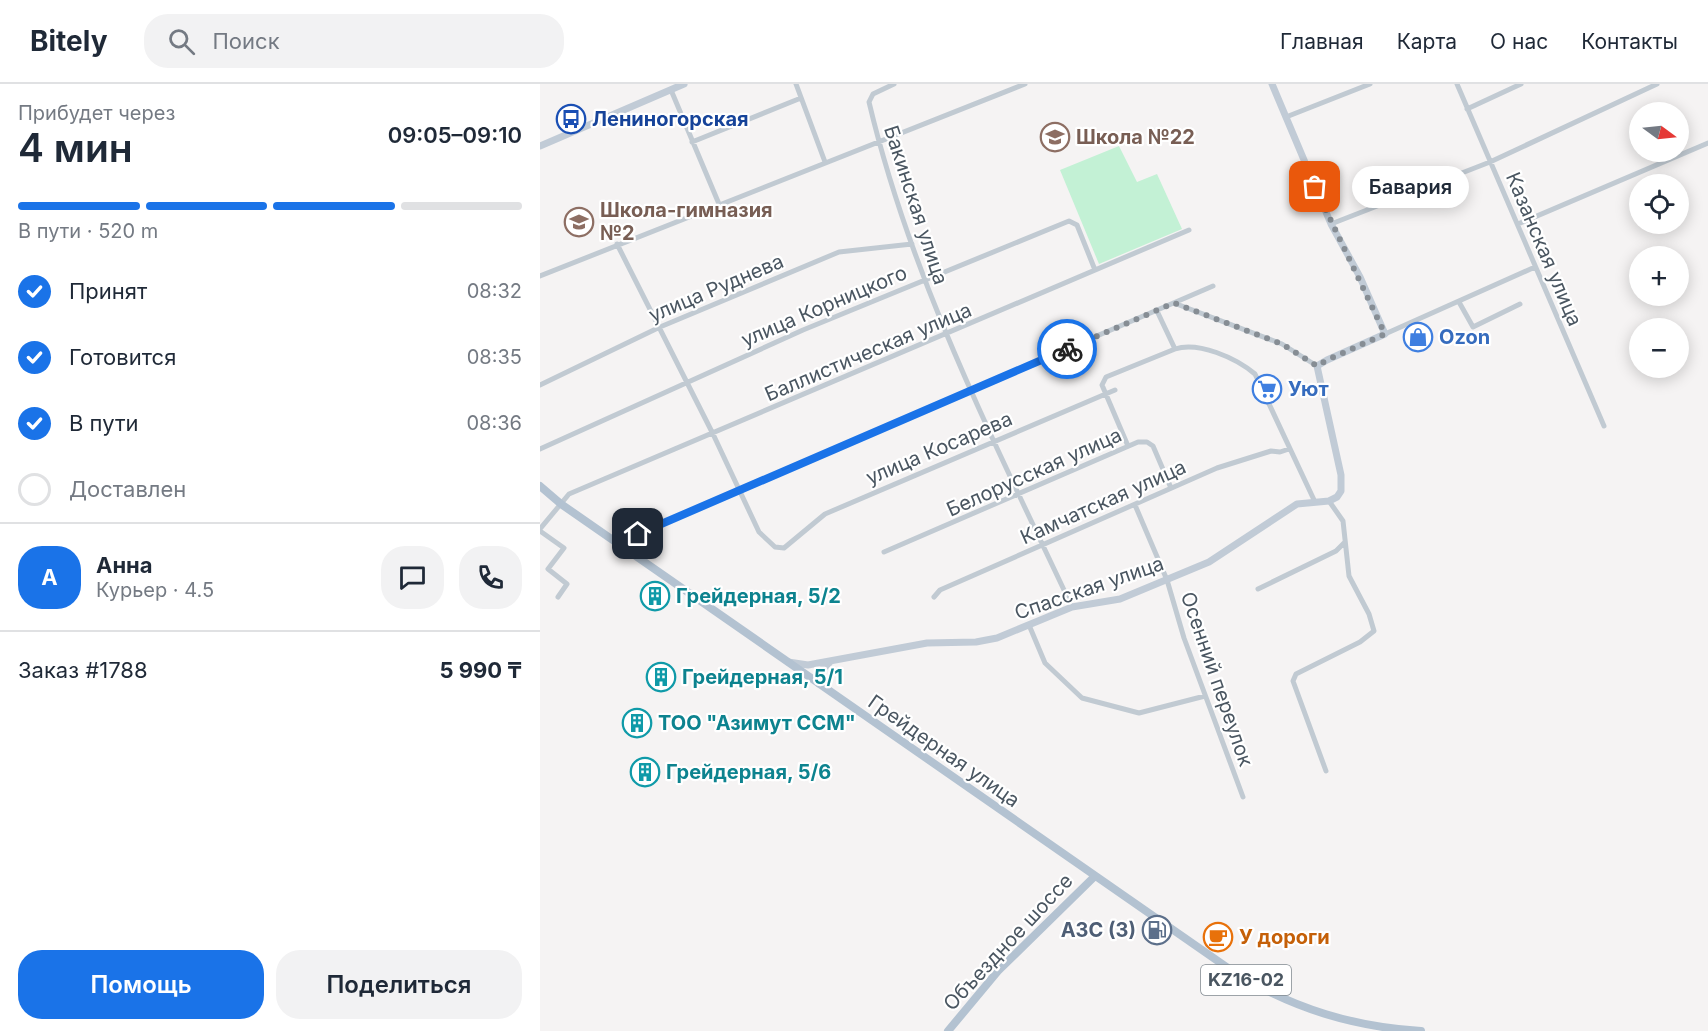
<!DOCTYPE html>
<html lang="ru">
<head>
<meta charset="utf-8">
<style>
  body { margin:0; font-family:Inter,sans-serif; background:#f2f2f3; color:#1f2937; height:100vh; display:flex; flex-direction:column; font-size:22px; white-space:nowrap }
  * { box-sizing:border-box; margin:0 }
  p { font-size:20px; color:#747a83 }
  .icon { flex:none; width:33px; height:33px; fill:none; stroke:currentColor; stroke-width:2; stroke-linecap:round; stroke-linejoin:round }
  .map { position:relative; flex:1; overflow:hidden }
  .panel { display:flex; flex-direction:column; background:#fff; width:540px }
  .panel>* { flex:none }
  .needle { width:39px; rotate:105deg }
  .tools { position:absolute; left:1089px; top:18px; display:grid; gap:12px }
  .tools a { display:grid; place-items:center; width:60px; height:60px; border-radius:50%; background:#fff; box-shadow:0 3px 15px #0003; font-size:30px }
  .pin { position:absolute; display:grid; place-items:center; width:51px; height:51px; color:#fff; margin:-26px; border-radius:12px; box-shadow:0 3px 9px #0006 }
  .courier { position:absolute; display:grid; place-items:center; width:60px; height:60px; margin:-30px; border:4px solid #1a73e8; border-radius:50%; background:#fff; color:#222; box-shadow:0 2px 8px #0007 }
  .bubble { position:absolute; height:42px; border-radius:21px; background:#fff; box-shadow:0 3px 15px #0003; font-size:20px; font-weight:600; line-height:42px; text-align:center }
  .headline em { font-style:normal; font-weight:600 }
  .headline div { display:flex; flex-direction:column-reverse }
  .headline { display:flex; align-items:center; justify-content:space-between; height:102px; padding:0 18px }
  h1 { font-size:39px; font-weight:600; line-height:45px }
  .bar { display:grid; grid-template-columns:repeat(4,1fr); gap:9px 6px; align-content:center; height:72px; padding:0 18px }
  .bar i { height:8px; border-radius:4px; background:#e0e1e3 }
  .bar .selected { background:#1a73e8 }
  .bar p { grid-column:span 4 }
  .line { display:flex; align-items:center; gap:15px; padding:0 18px; border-top:2px solid #e0e1e3 }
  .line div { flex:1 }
  .round { display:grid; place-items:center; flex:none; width:63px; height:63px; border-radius:24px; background:#f2f2f3 }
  ol { padding:0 18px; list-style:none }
  li { display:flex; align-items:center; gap:18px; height:66px }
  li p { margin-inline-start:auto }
  li .icon { padding:6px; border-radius:50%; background:#1a73e8; color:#fff; stroke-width:4 }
  li:last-child { color:#747a83 }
  li i { width:33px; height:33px; border:3px solid #e0e1e3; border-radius:50% }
  .cta { display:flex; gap:12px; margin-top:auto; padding:12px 18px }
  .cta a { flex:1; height:69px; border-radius:24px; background:#1a73e8; color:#fff; font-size:24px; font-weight:600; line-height:69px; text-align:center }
  .cta a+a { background:#f2f2f3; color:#1f2937 }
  header { display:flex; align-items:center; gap:36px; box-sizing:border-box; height:84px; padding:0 30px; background:#fff; border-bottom:2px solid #e0e1e3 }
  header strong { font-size:28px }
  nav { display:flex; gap:33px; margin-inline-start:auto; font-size:21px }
  .search { width:420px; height:54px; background:#f2f2f3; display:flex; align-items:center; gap:15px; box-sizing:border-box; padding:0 21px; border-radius:24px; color:#747a83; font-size:22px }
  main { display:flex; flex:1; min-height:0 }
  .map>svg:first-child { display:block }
  .green { fill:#c3f1d5 }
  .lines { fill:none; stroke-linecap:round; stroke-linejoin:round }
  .street { stroke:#c1cad2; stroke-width:5 }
  .secondary { stroke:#c1cbd6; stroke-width:7 }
  .primary { stroke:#b3c2d1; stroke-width:8 }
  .done { stroke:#868d94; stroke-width:6; stroke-dasharray:0 10.8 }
  .route { stroke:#1a73e8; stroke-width:8 }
  .labels { text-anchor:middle; stroke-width:4.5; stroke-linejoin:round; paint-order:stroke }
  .shield { fill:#fff; stroke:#808990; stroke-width:1.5 }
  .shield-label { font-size:18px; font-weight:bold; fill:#4a5661 }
  .transit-label { font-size:20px; font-weight:bold; fill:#164399; stroke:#fff; text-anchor:start }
  .education-label { font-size:20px; font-weight:bold; fill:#785e54; stroke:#fff; text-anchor:start }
  .street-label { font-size:20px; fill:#4a5661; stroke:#fff }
  .shop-label { font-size:20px; font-weight:bold; fill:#366cbe; stroke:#fff; text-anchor:start }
  .culture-label { font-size:20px; font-weight:bold; fill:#0d838f; stroke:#fff; text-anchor:start }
  .service-label { font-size:20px; font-weight:bold; fill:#4e5e75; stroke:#fff; text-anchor:end }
  .food-label { font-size:20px; font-weight:bold; fill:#c56008; stroke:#fff; text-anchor:start }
</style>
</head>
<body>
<header>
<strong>Bitely</strong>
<div class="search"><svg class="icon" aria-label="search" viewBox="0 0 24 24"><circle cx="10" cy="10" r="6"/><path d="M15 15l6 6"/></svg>Поиск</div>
<nav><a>Главная</a><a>Карта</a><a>О нас</a><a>Контакты</a></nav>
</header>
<main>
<section class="panel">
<div class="headline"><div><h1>4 мин</h1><p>Прибудет через</p></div><em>09:05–09:10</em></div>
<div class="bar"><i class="selected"></i><i class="selected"></i><i class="selected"></i><i></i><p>В пути · 520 m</p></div>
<ol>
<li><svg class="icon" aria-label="check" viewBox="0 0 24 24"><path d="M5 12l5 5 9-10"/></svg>Принят<p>08:32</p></li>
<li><svg class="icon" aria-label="check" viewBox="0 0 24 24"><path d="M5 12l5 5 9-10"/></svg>Готовится<p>08:35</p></li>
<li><svg class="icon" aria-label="check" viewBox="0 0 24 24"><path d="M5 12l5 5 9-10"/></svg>В пути<p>08:36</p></li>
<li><i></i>Доставлен</li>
</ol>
<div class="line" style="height:108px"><b class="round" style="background:#1a73e8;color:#fff">А</b><div><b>Анна</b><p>Курьер · 4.5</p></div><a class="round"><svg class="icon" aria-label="chat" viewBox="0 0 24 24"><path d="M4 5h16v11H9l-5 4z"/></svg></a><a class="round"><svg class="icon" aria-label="phone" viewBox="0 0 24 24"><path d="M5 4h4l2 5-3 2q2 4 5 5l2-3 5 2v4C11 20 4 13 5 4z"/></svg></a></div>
<div class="line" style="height:78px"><div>Заказ #1788</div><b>5 990 ₸</b></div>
<div class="cta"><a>Помощь</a><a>Поделиться</a></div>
</section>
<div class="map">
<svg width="1168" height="947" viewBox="0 0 1168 947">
  <rect width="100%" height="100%" fill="#f5f3f3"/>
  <path class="green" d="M579,62L597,98L617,90L642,145L559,180L520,86Z"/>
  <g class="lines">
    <path class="street" d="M256,0L285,78
      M354,0L333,10L329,18C371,196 455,359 532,523
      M917,0L1064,342
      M131,6L179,120
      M927,25L981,0
      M746,33L830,0
      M152,58L261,14
      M791,140L950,78L1117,0
      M978,140L1168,59
      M77,160L173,350L219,448L235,463L244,464L285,430L575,306
      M0,192L485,0
      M919,218L933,243L980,220
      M634,219L742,260L777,282
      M617,227L635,265C658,257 696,274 715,290L775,418
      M845,250L995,183
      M0,301L120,243L299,168L372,160
      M588,362L562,301L566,293L635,265
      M0,365L263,246L529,137L537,141L555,186
      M595,421L627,496L644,554L703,713
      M0,445L29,410L649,146
      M0,447L24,464L8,485L27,500L18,513
      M78,458L673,202
      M344,468L598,358H607L613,362L631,404
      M718,505L796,467L805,458
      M394,513L400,506L677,384L731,367L740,368L749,365
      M489,541L505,579L542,614L599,629L665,612
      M786,687L753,597L756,590L820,558L834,547L829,530L809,492L803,437L789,417"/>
    <path class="secondary" d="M0,62L144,0
      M248,578L268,581L387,559L436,558L457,554L532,523L580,515L669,478L757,420L789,417L797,413L801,407V391L777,282L787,276L845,250L820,193L791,140L732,0
      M279,600V589L290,578"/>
    <path class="primary" d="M0,402L21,420L698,891C756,925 814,943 881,947
      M408,947L458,887L554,793"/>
  </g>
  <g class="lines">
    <path class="done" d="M527,265L634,219L742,260L777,282L787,276L845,250L775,103"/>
    <path class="route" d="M98,450L527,265"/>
  </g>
  <defs>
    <g id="bus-ring" transform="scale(1.5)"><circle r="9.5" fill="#fff" stroke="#1a4fb4" stroke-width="1.5"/><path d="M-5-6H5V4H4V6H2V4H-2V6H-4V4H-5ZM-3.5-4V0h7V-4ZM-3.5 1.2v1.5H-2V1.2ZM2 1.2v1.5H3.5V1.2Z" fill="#1a4fb4"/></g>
    <g id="school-ring" transform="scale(1.5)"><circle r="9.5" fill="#fff" stroke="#8d6e63" stroke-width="1.5"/><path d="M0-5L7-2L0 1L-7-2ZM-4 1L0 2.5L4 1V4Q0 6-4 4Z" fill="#8d6e63"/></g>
    <g id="shop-ring" transform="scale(1.5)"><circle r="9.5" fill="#fff" stroke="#3f7fe0" stroke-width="1.5"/><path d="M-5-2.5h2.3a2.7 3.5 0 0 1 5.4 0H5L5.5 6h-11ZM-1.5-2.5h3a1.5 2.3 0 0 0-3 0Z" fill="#3f7fe0"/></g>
    <g id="supermarket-ring" transform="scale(1.5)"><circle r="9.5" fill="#fff" stroke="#3f7fe0" stroke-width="1.5"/><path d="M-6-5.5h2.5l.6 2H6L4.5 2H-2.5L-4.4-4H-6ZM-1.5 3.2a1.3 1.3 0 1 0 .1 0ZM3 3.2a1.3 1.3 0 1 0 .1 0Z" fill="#3f7fe0"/></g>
    <g id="building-ring" transform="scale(1.5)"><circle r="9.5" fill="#fff" stroke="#0f9aa8" stroke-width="1.5"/><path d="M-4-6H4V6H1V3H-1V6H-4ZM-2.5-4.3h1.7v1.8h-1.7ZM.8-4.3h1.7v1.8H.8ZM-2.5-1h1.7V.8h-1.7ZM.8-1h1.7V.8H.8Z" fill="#0f9aa8"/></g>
    <g id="fuel-ring" transform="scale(1.5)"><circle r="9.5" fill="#fff" stroke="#5c6f8a" stroke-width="1.5"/><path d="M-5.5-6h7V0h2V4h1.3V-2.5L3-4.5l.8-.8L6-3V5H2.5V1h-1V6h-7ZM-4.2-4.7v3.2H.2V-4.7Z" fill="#5c6f8a"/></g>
    <g id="cafe-ring" transform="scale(1.5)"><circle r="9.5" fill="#fff" stroke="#e8710a" stroke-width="1.5"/><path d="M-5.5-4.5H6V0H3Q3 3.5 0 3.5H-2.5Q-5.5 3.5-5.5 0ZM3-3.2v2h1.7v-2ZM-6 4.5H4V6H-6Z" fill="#e8710a"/></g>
  </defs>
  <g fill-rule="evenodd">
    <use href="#bus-ring" x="31" y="35"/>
    <use href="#school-ring" x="515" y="53"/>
    <use href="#school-ring" x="39" y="138"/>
    <use href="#shop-ring" x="878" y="253"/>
    <use href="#supermarket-ring" x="727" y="305"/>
    <use href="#building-ring" x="115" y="512"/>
    <use href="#building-ring" x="121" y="593"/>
    <use href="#building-ring" x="97" y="639"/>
    <use href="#building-ring" x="105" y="688"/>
    <use href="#fuel-ring" x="617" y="846"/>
    <use href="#cafe-ring" x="678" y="853"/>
  </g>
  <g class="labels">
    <rect class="shield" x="661" y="881" width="90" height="30" rx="4.5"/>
    <g class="shield-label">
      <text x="706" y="902">KZ16-02</text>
    </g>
    <g class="transit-label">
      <text x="52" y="42">Лениногорская</text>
    </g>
    <g class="education-label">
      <text x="536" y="60">Школа №22</text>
      <text x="60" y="133">Школа-гимназия<tspan x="60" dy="23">№2</tspan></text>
    </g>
    <g class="street-label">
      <text transform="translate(376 121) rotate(72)" y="7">Бакинская улица</text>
      <text transform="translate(1004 165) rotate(67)" y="7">Казанская улица</text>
      <text transform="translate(176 204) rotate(-23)" y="7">улица Руднева</text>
      <text transform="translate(284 222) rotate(-23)" y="7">улица Корницкого</text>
      <text transform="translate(328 268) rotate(-23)" y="7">Баллистическая улица</text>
      <text transform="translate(399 364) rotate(-23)" y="7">улица Косарева</text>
      <text transform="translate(494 388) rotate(-24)" y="7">Белорусская улица</text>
      <text transform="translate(563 418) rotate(-24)" y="7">Камчатская улица</text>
      <text transform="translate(549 504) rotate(-19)" y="7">Спасская улица</text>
      <text transform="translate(677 595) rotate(71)" y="7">Осенний переулок</text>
      <text transform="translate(404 667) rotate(35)" y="7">Грейдерная улица</text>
      <text transform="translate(468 858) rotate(-47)" y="7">Объездное шоссе</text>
    </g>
    <g class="shop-label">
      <text x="899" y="260">Ozon</text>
      <text x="748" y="312">Уют</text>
    </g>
    <g class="culture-label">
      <text x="136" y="519">Грейдерная, 5/2</text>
      <text x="142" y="600">Грейдерная, 5/1</text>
      <text x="118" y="646">ТОО "Азимут ССМ"</text>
      <text x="126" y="695">Грейдерная, 5/6</text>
    </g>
    <g class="service-label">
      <text x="596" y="853">АЗС (3)</text>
    </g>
    <g class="food-label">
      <text x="699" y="860">У дороги</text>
    </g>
  </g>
</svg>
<div class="tools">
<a><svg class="needle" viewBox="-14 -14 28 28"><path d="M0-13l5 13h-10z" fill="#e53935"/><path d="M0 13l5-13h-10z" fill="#747a83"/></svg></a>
<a><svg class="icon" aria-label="locate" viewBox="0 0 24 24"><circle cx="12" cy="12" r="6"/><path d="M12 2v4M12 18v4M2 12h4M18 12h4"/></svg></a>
<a>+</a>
<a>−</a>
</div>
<div class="pin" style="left:775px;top:103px;background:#ea580c"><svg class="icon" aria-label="bag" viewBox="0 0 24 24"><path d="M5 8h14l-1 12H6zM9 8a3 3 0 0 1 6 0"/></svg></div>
<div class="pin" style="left:98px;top:450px;background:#1f2937"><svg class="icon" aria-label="home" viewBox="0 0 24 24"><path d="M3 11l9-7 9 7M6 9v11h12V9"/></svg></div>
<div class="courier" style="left:527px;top:265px"><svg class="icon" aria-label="bike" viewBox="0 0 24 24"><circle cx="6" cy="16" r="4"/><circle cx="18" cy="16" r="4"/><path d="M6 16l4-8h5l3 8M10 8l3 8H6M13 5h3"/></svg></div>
<div class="bubble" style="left:812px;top:82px;width:117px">Бавария</div>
</div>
</main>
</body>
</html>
